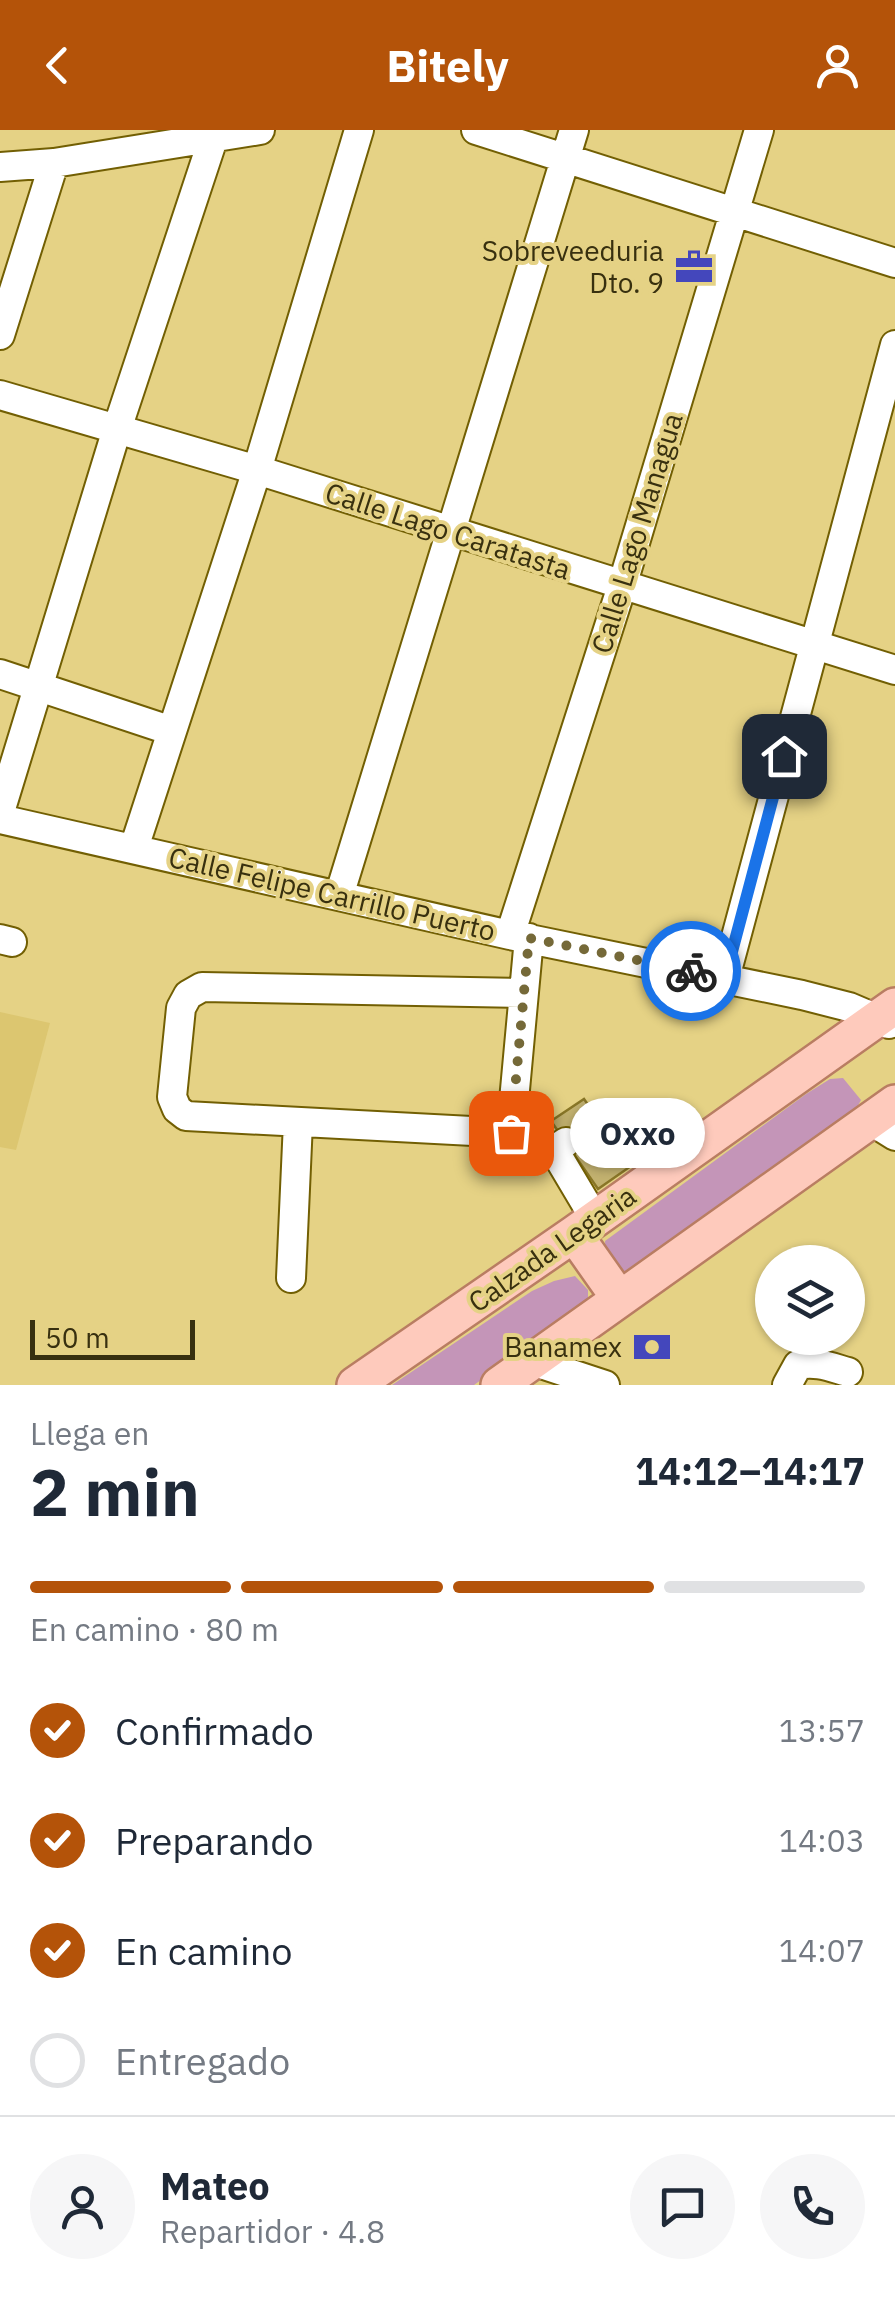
<!DOCTYPE html>
<html lang="es">
<head>
<meta charset="utf-8">
<style>
  body { margin:0; font-family:"IBM Plex Sans",sans-serif; background:#f6f6f7; color:#1f2937; height:100vh; display:flex; flex-direction:column; font-size:38px; white-space:nowrap }
  * { box-sizing:border-box; margin:0 }
  p { font-size:32px; color:#747a83 }
  .icon { flex:none; width:55px; height:55px; fill:none; stroke:currentColor; stroke-width:2; stroke-linecap:round; stroke-linejoin:round }
  .map { position:relative; height:1255px; overflow:hidden }
  .sheet { display:flex; flex-direction:column; background:#fff; flex:1 }
  .sheet>* { flex:none }
  .controls { position:absolute; left:755px; top:1115px; display:grid; gap:20px }
  .controls a { display:grid; place-items:center; width:110px; height:110px; border-radius:50%; background:#fff; box-shadow:0 2px 8px #0004; font-size:50px }
  .scale { position:absolute; left:30px; bottom:25px; width:165px; box-sizing:border-box; padding-left:10px; border:5px solid #38300f; border-top:0; font-size:28px; line-height:35px; white-space:nowrap; color:#38300f; -webkit-text-stroke:8px #e5d285; paint-order:stroke }
  .pin { position:absolute; display:grid; place-items:center; width:85px; height:85px; color:#fff; margin:-42px; border-radius:20px; box-shadow:0 5px 15px #0006 }
  .courier { position:absolute; display:grid; place-items:center; width:100px; height:100px; margin:-50px; border:8px solid #1a73e8; border-radius:50%; background:#fff; color:#222; box-shadow:0 2px 12px #0007 }
  .bubble { position:absolute; height:70px; border-radius:35px; background:#fff; box-shadow:0 2px 8px #0004; font-size:32px; font-weight:800; line-height:70px; text-align:center }
  .overview em { font-style:normal; font-weight:800 }
  .overview div { display:flex; flex-direction:column-reverse }
  .overview { display:flex; align-items:center; justify-content:space-between; height:170px; padding:0 30px }
  h1 { font-size:65px; font-weight:800; line-height:75px }
  .bar { display:grid; grid-template-columns:repeat(4,1fr); gap:15px 10px; align-content:center; height:120px; padding:0 30px }
  .bar i { height:12px; border-radius:8px; background:#e0e1e3 }
  .bar .on { background:#b45309 }
  .bar p { grid-column:span 4 }
  .line { display:flex; align-items:center; gap:25px; padding:0 30px; border-top:2px solid #e0e1e3 }
  .line div { flex:1 }
  .round { display:grid; place-items:center; flex:none; width:105px; height:105px; border-radius:52px; background:#f6f6f7 }
  ol { padding:0 30px; list-style:none }
  li { display:flex; align-items:center; gap:30px; height:110px }
  li p { margin-inline-start:auto }
  li .icon { padding:10px; border-radius:50%; background:#b45309; color:#fff; stroke-width:4 }
  li:last-child { color:#747a83 }
  li i { width:55px; height:55px; border:5px solid #e0e1e3; border-radius:50% }
  header { display:flex; justify-content:space-between; align-items:center; height:130px; padding:0 30px; background:#b45309; color:#fff; font-size:45px; font-weight:800 }
  .map>svg:first-child { display:block }
  .built { fill:#dcc670 }
  .green { fill:#c495b8 }
  .building { fill:#c2b16f; stroke:#897627; stroke-width:2.5 }
  .lines { fill:none; stroke-linecap:round; stroke-linejoin:round }
  .minor-tunnel { stroke:#c2b26d; stroke-width:28; stroke-dasharray:28 14; stroke-linecap:butt }
  .minor-casing { stroke:#725f03; stroke-width:32 }
  .major-casing { stroke:#b97d62; stroke-width:40 }
  .minor { stroke:#fff; stroke-width:28 }
  .major { stroke:#fecabc; stroke-width:35 }
  .done { stroke:#756938; stroke-width:10; stroke-dasharray:0 18 }
  .route { stroke:#1a73e8; stroke-width:12 }
  .labels { text-anchor:middle; stroke-width:8; stroke-linejoin:round; paint-order:stroke }
  .poi-label { font-size:28px; fill:#38300f; stroke:#e5d285; text-anchor:end }
  .street-label { font-size:28px; fill:#38300f; stroke:#e5d285 }
</style>
</head>
<body>
<header><svg class="icon" aria-label="back" viewBox="0 0 24 24"><path d="M15 5l-7 7 7 7"/></svg>Bitely<svg class="icon" aria-label="person" viewBox="0 0 24 24"><circle cx="12" cy="8" r="4"/><path d="M4 21q1-7 8-7t8 7"/></svg></header>
<div class="map">
<svg width="895" height="1255" viewBox="0 0 895 1255">
  <rect width="100%" height="100%" fill="#e5d285"/>
  <path class="built" d="M0,882L50,893L16,1020L0,1017Z"/>
  <path class="green" d="M843,948L861,970L855,981L642,1141H613L606,1128L605,1111L806,964L830,949Z
    M575,1146L588,1160V1170L570,1186L474,1255H392L532,1161L554,1151Z"/>
  <path class="building" d="M584,969L631,1036L598,1059L551,991Z"/>
  <g class="lines">
    <path class="minor-tunnel" d="M566,1012L599,991"/>
    <g class="minor-casing">
      <path id="minor" d="M476,0L895,133
        M0,37L54,33L260,0
        M0,205L54,33
        M0,265L257,340L895,540
        M0,544L172,601
        M0,682L117,299L213,9
        M0,689L510,805L802,865L849,877L889,894
        M134,718L257,340L359,0
        M339,766L574,0
        M510,805L622,456L759,0
        M0,809L12,812
        M725,848L895,215
        M523,863L202,857L188,865L181,878L172,967L177,979L186,986L511,1003L529,808
        M599,991L606,985L660,1043
        M871,991L895,1006
        M566,1012L554,1020L595,1089
        M291,1148L298,992
        M532,1231L605,1255
        M787,1255L798,1235C816,1231 830,1237 848,1242"/>
    </g>
    <g class="major-casing">
      <path id="major" d="M574,1104L619,1168
        M355,1255L574,1104L895,876
        M499,1255L895,973"/>
    </g>
    <use href="#minor" class="minor"/>
    <use href="#major" class="major"/>
  </g>
  <g class="lines">
    <path class="done" d="M511,1003L529,808L691,841"/>
    <path class="route" d="M691,841L725,848L784,626"/>
  </g>
  <defs>
    <g id="office-bare" transform="scale(3)"><path d="M-6-3h4V-5.5h4V-3h4V5H-6ZM-1-4.5V-3h2v-1.5ZM-6 0V1H6V0Z" fill="#4447bc" stroke="#e5d285" stroke-width="2.5" paint-order="stroke"/></g>
    <g id="bank-bare" transform="scale(3)"><path d="M-6-4H6V4H-6ZM0-2.3a2.3 2.3 0 1 0 0 4.6a2.3 2.3 0 1 0 0-4.6Z" fill="#4447bc" stroke="#e5d285" stroke-width="2.5" paint-order="stroke"/></g>
  </defs>
  <g fill-rule="evenodd">
    <use href="#office-bare" x="694" y="137"/>
    <use href="#bank-bare" x="652" y="1217"/>
  </g>
  <g class="labels">
    <g class="poi-label">
      <text x="664" y="131">Sobreveeduria<tspan x="664" dy="32">Dto. 9</tspan></text>
      <text x="622" y="1227">Banamex</text>
    </g>
    <g class="street-label">
      <text transform="translate(448 401) rotate(18)" y="10">Calle Lago Caratasta</text>
      <text transform="translate(637 403) rotate(-73)" y="10">Calle Lago Managua</text>
      <text transform="translate(332 764) rotate(13)" y="10">Calle Felipe Carrillo Puerto</text>
      <text transform="translate(552 1119) rotate(-35)" y="10">Calzada Legaria</text>
    </g>
  </g>
</svg>
<div class="controls">
<a><svg class="icon" aria-label="layers" viewBox="0 0 24 24"><path d="M12 4l9 5-9 5-9-5zM3 14l9 5 9-5"/></svg></a>
</div>
<div class="scale">50 m</div>
<div class="pin" style="left:511px;top:1003px;background:#ea580c"><svg class="icon" aria-label="bag" viewBox="0 0 24 24"><path d="M5 8h14l-1 12H6zM9 8a3 3 0 0 1 6 0"/></svg></div>
<div class="pin" style="left:784px;top:626px;background:#1f2937"><svg class="icon" aria-label="home" viewBox="0 0 24 24"><path d="M3 11l9-7 9 7M6 9v11h12V9"/></svg></div>
<div class="courier" style="left:691px;top:841px"><svg class="icon" aria-label="bike" viewBox="0 0 24 24"><circle cx="6" cy="16" r="4"/><circle cx="18" cy="16" r="4"/><path d="M6 16l4-8h5l3 8M10 8l3 8H6M13 5h3"/></svg></div>
<div class="bubble" style="left:570px;top:968px;width:135px">Oxxo</div>
</div>
<section class="sheet">
<div class="overview"><div><h1>2 min</h1><p>Llega en</p></div><em>14:12–14:17</em></div>
<div class="bar"><i class="on"></i><i class="on"></i><i class="on"></i><i></i><p>En camino · 80 m</p></div>
<ol>
<li><svg class="icon" aria-label="check" viewBox="0 0 24 24"><path d="M5 12l5 5 9-10"/></svg>Confirmado<p>13:57</p></li>
<li><svg class="icon" aria-label="check" viewBox="0 0 24 24"><path d="M5 12l5 5 9-10"/></svg>Preparando<p>14:03</p></li>
<li><svg class="icon" aria-label="check" viewBox="0 0 24 24"><path d="M5 12l5 5 9-10"/></svg>En camino<p>14:07</p></li>
<li><i></i>Entregado</li>
</ol>
<div class="line" style="height:180px"><a class="round"><svg class="icon" aria-label="person" viewBox="0 0 24 24"><circle cx="12" cy="8" r="4"/><path d="M4 21q1-7 8-7t8 7"/></svg></a><div><b>Mateo</b><p>Repartidor · 4.8</p></div><a class="round"><svg class="icon" aria-label="chat" viewBox="0 0 24 24"><path d="M4 5h16v11H9l-5 4z"/></svg></a><a class="round"><svg class="icon" aria-label="phone" viewBox="0 0 24 24"><path d="M5 4h4l2 5-3 2q2 4 5 5l2-3 5 2v4C11 20 4 13 5 4z"/></svg></a></div>
</section>
</body>
</html>
